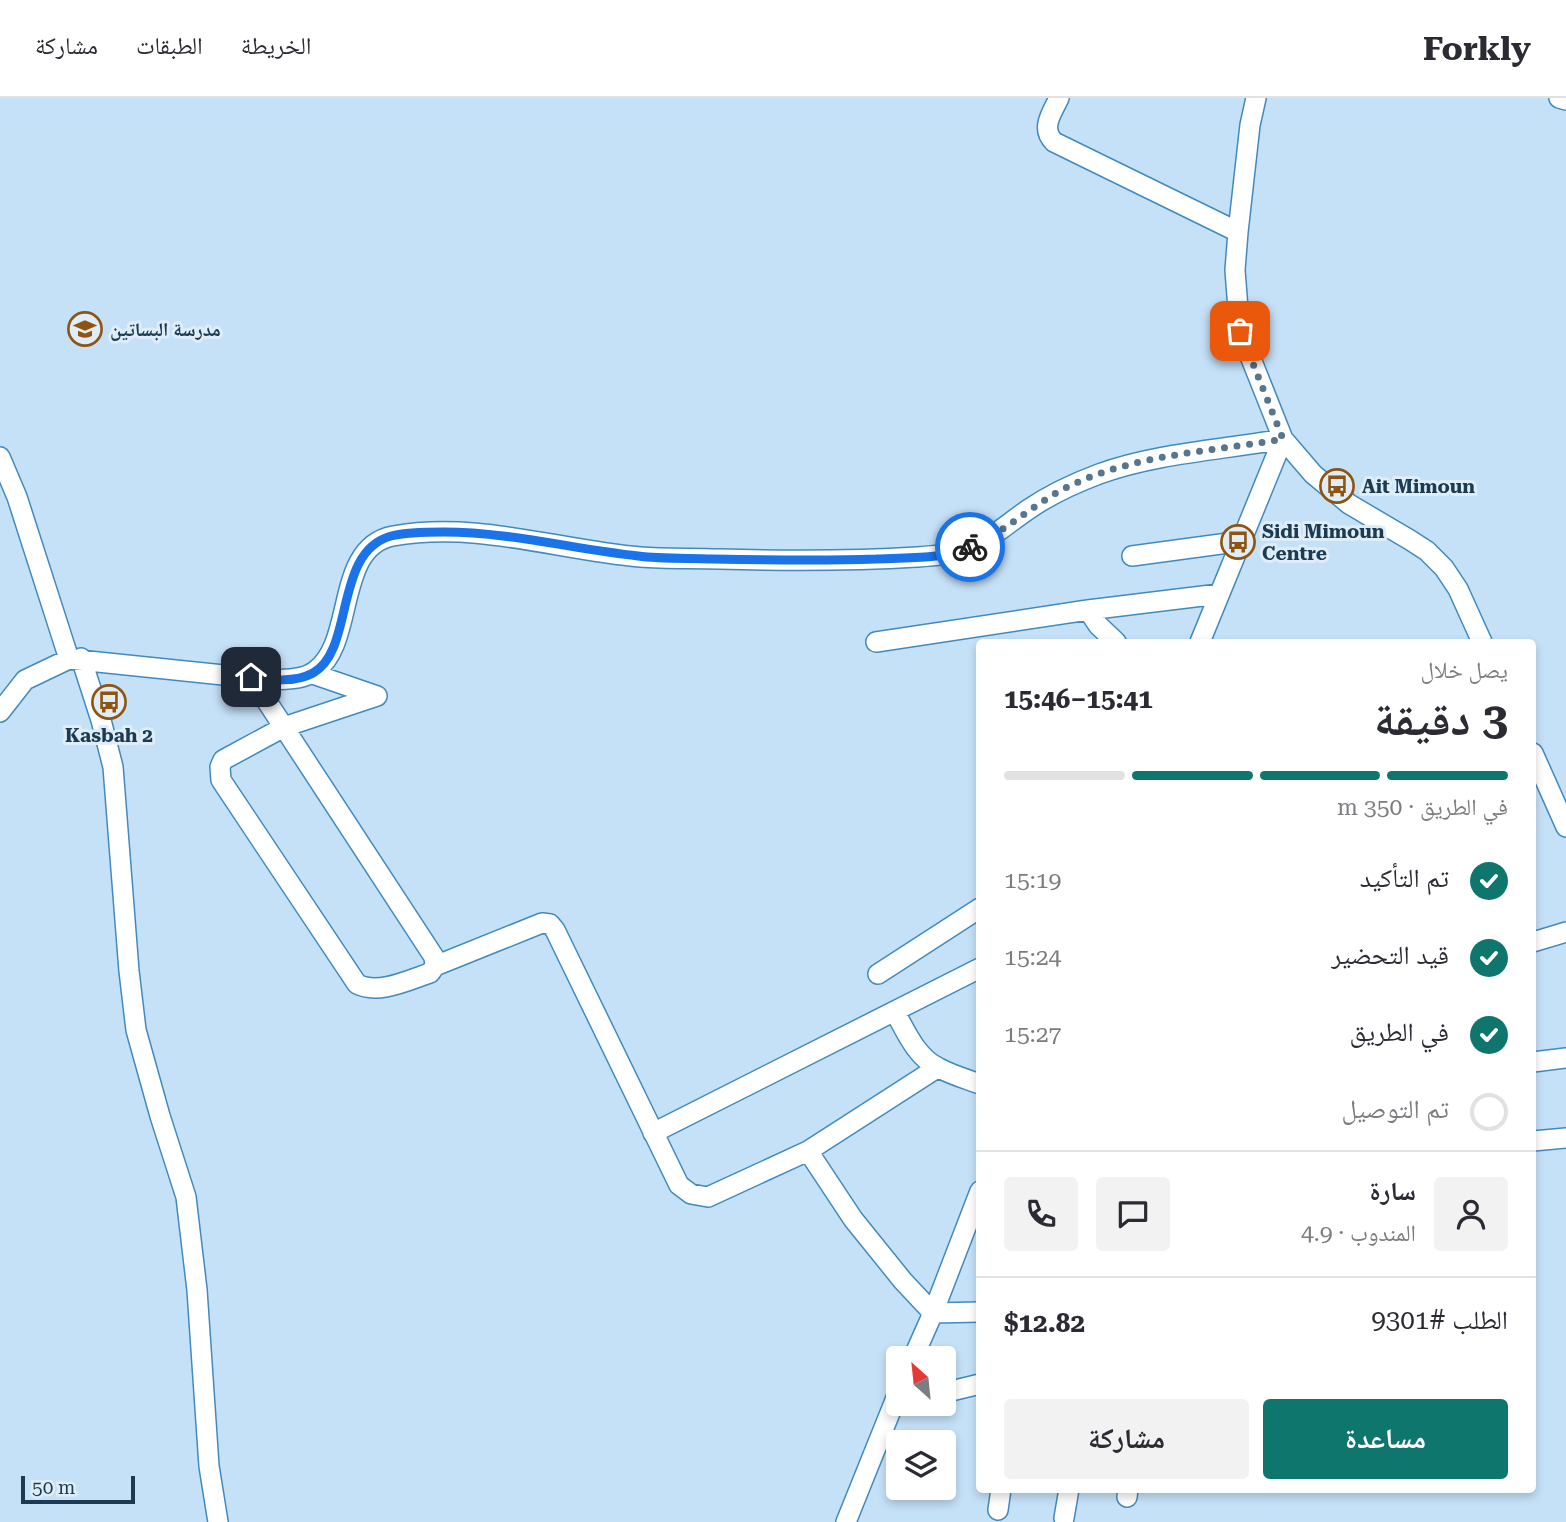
<!DOCTYPE html>
<html lang="ar">
<head>
<meta charset="utf-8">
<style>
  body { margin:0; font-family:"Roboto Serif","Noto Naskh Arabic",serif; background:#f2f2f3; color:#2b2b33; direction:rtl; height:100vh; display:flex; flex-direction:column; font-size:26px; white-space:nowrap }
  * { box-sizing:border-box; margin:0 }
  p { font-size:23px; color:#7c7c81 }
  .icon { flex:none; width:38px; height:38px; fill:none; stroke:currentColor; stroke-width:2; stroke-linecap:round; stroke-linejoin:round }
  .map { position:relative; flex:1; overflow:hidden; direction:ltr }
  .sheet { position:absolute; left:976px; top:541px; width:560px; height:854px; display:flex; flex-direction:column; background:#fff; border-radius:7px; box-shadow:0 4px 10px #0003; direction:rtl }
  .sheet>* { flex:none }
  .needle { width:46px; rotate:333deg }
  .tools { position:absolute; left:886px; top:1248px; display:grid; gap:14px }
  .tools a { display:grid; place-items:center; width:70px; height:70px; border-radius:7px; background:#fff; box-shadow:0 4px 10px #0003; font-size:35px }
  .scale { position:absolute; left:21px; bottom:18px; width:114px; box-sizing:border-box; padding-left:7px; border:4px solid #1c3b52; border-top:0; font-size:19px; line-height:24px; white-space:nowrap; color:#1c3b52; -webkit-text-stroke:5px #dfedf8; paint-order:stroke }
  .pin { position:absolute; display:grid; place-items:center; width:60px; height:60px; color:#fff; margin:-30px; border-radius:14px; box-shadow:0 4px 10px #0006 }
  .courier { position:absolute; display:grid; place-items:center; width:70px; height:70px; margin:-35px; border:5px solid #1a73e8; border-radius:50%; background:#fff; color:#222; box-shadow:0 2px 9px #0007 }
  .summary em { font-style:normal; font-weight:700 }
  .summary div { display:flex; flex-direction:column-reverse }
  .summary { display:flex; align-items:center; justify-content:space-between; height:119px; padding:0 28px }
  h1 { font-size:46px; font-weight:700; line-height:52px }
  .bar { display:grid; grid-template-columns:repeat(4,1fr); gap:10px 7px; align-content:center; height:84px; padding:0 28px }
  .bar i { height:9px; border-radius:5px; background:#e1e1e2 }
  .bar .active { background:#0f766e }
  .bar p { grid-column:span 4 }
  .line { display:flex; align-items:center; gap:18px; padding:0 28px; border-top:2px solid #e1e1e2 }
  .line div { flex:1 }
  .round { display:grid; place-items:center; flex:none; width:74px; height:74px; border-radius:7px; background:#f2f2f3 }
  ol { padding:0 28px; list-style:none }
  li { display:flex; align-items:center; gap:21px; height:77px }
  li p { margin-inline-start:auto }
  li .icon { padding:7px; border-radius:50%; background:#0f766e; color:#fff; stroke-width:4 }
  li:last-child { color:#7c7c81 }
  li i { width:38px; height:38px; border:4px solid #e1e1e2; border-radius:50% }
  .cta { display:flex; gap:14px; margin-top:auto; padding:14px 28px }
  .cta a { flex:1; height:80px; border-radius:7px; background:#0f766e; color:#fff; font-size:28px; font-weight:700; line-height:80px; text-align:center }
  .cta a+a { background:#f2f2f3; color:#2b2b33 }
  header { display:flex; align-items:center; gap:42px; box-sizing:border-box; height:98px; padding:0 35px; background:#fff; border-bottom:2px solid #e1e1e2 }
  header strong { font-size:33px }
  nav { display:flex; gap:38px; margin-inline-start:auto; font-size:24px }
  .map>svg:first-child { display:block }
  .lines { fill:none; stroke-linecap:round; stroke-linejoin:round }
  .minor-casing { stroke:#418abf; stroke-width:22 }
  .minor { stroke:#fff; stroke-width:19 }
  .done { stroke:#57758c; stroke-width:7; stroke-dasharray:0 12.6 }
  .route { stroke:#1a73e8; stroke-width:9 }
  .labels { text-anchor:middle; stroke-width:6; stroke-linejoin:round; paint-order:stroke }
  .poi-label { font-size:19px; font-weight:bold; fill:#1c3b52; stroke:#dfedf8; text-anchor:start }
</style>
</head>
<body>
<header>
<strong>Forkly</strong>
<nav><a>الخريطة</a><a>الطبقات</a><a>مشاركة</a></nav>
</header>
<div class="map">
<svg width="1566" height="1424" viewBox="0 0 1566 1424">
  <rect width="100%" height="100%" fill="#c5e1f8"/>
  <g class="lines">
    <g class="minor-casing">
      <path id="minor" d="M1059,0C1052,15 1040,30 1054,44L1238,134
        M1256,0L1250,27L1238,134L1235,172L1238,211L1240,233L1283,341L1313,376L1349,406L1410,442L1427,453L1444,470L1458,491L1482,544
        M1559,0L1566,2
        M0,359L17,399L69,561
        M1132,458L1243,443
        M1088,512L1098,527L1116,544
        M876,544L1088,512L1219,496
        M1200,544L1283,341
        M81,560L101,622L113,669L129,873L136,932L160,1018L186,1099L197,1192L209,1368L218,1424
        M313,576L377,598
        M251,579L434,859L435,868L430,875C408,882 379,897 357,886L221,682L220,669L223,662L284,629L377,598
        M0,614L25,582L69,561L272,582C286,581 303,582 315,573C356,545 334,449 393,438C477,423 558,452 640,459C666,461 693,460 719,461C785,463 851,463 917,459C932,458 948,457 962,453C987,445 1008,425 1029,411C1051,396 1075,385 1099,376C1157,355 1222,352 1283,341
        M1533,655L1566,729
        M1533,844L1566,834
        M435,868L542,825L550,826L555,832L679,1087L691,1096L708,1099L808,1053L937,970
        M878,876L980,810
        M895,914C906,934 917,960 939,970C952,977 966,981 980,986
        M1533,964L1566,960
        M653,1035L980,870
        M1533,1043L1566,1040
        M808,1053L853,1121L903,1183L933,1215L980,1214
        M913,1260L933,1215L980,1093
        M943,1295L980,1286
        M1127,1399L1128,1391
        M998,1412L1001,1391
        M1064,1420L1069,1391
        M846,1424L898,1295"/>
    </g>
    <use href="#minor" class="minor"/>
  </g>
  <g class="lines">
    <path class="done" d="M970,449C1008,433 1038,401 1076,385C1140,356 1214,353 1283,341L1240,233"/>
    <path class="route" d="M251,579C270,582 295,585 313,575C355,552 333,454 391,438C407,434 427,434 444,434C509,434 573,451 638,458C662,461 688,460 712,461C767,462 821,463 876,461C907,459 942,462 970,449"/>
  </g>
  <defs>
    <g id="school-ring" transform="scale(1.75)"><circle r="9.5" fill="#dfedf8" stroke="#8e5410" stroke-width="1.5"/><path d="M0-5L7-2L0 1L-7-2ZM-4 1L0 2.5L4 1V4Q0 6-4 4Z" fill="#8e5410"/></g>
    <g id="bus-ring" transform="scale(1.75)"><circle r="9.5" fill="#dfedf8" stroke="#8e5410" stroke-width="1.5"/><path d="M-5-6H5V4H4V6H2V4H-2V6H-4V4H-5ZM-3.5-4V0h7V-4ZM-3.5 1.2v1.5H-2V1.2ZM2 1.2v1.5H3.5V1.2Z" fill="#8e5410"/></g>
  </defs>
  <g fill-rule="evenodd">
    <use href="#school-ring" x="85" y="231"/>
    <use href="#bus-ring" x="1337" y="388"/>
    <use href="#bus-ring" x="1238" y="444"/>
    <use href="#bus-ring" x="109" y="604"/>
  </g>
  <g class="labels">
    <g class="poi-label">
      <text x="110" y="238">مدرسة البساتين</text>
      <text x="1362" y="395">Ait Mimoun</text>
      <text x="1262" y="440">Sidi Mimoun<tspan x="1262" dy="22">Centre</tspan></text>
      <text x="109" y="644" text-anchor="middle">Kasbah 2</text>
    </g>
  </g>
</svg>
<div class="tools">
<a><svg class="needle" viewBox="-14 -14 28 28"><path d="M0-13l5 13h-10z" fill="#e53935"/><path d="M0 13l5-13h-10z" fill="#7c7c81"/></svg></a>
<a><svg class="icon" aria-label="layers" viewBox="0 0 24 24"><path d="M12 4l9 5-9 5-9-5zM3 14l9 5 9-5"/></svg></a>
</div>
<div class="scale">50 m</div>
<div class="pin" style="left:1240px;top:233px;background:#ea580c"><svg class="icon" aria-label="bag" viewBox="0 0 24 24"><path d="M5 8h14l-1 12H6zM9 8a3 3 0 0 1 6 0"/></svg></div>
<div class="pin" style="left:251px;top:579px;background:#1f2937"><svg class="icon" aria-label="home" viewBox="0 0 24 24"><path d="M3 11l9-7 9 7M6 9v11h12V9"/></svg></div>
<div class="courier" style="left:970px;top:449px"><svg class="icon" aria-label="bike" viewBox="0 0 24 24"><circle cx="6" cy="16" r="4"/><circle cx="18" cy="16" r="4"/><path d="M6 16l4-8h5l3 8M10 8l3 8H6M13 5h3"/></svg></div>
<section class="sheet">
<div class="summary"><div><h1>3 دقيقة</h1><p>يصل خلال</p></div><em>15:41–15:46</em></div>
<div class="bar"><i class="active"></i><i class="active"></i><i class="active"></i><i></i><p>في الطريق · 350 m</p></div>
<ol>
<li><svg class="icon" aria-label="check" viewBox="0 0 24 24"><path d="M5 12l5 5 9-10"/></svg>تم التأكيد<p>15:19</p></li>
<li><svg class="icon" aria-label="check" viewBox="0 0 24 24"><path d="M5 12l5 5 9-10"/></svg>قيد التحضير<p>15:24</p></li>
<li><svg class="icon" aria-label="check" viewBox="0 0 24 24"><path d="M5 12l5 5 9-10"/></svg>في الطريق<p>15:27</p></li>
<li><i></i>تم التوصيل</li>
</ol>
<div class="line" style="height:126px"><a class="round"><svg class="icon" aria-label="person" viewBox="0 0 24 24"><circle cx="12" cy="8" r="4"/><path d="M4 21q1-7 8-7t8 7"/></svg></a><div><b>سارة</b><p>المندوب · 4.9</p></div><a class="round"><svg class="icon" aria-label="chat" viewBox="0 0 24 24"><path d="M4 5h16v11H9l-5 4z"/></svg></a><a class="round"><svg class="icon" aria-label="phone" viewBox="0 0 24 24"><path d="M5 4h4l2 5-3 2q2 4 5 5l2-3 5 2v4C11 20 4 13 5 4z"/></svg></a></div>
<div class="line" style="height:91px"><div>الطلب #9301</div><b>$12.82</b></div>
<div class="cta"><a>مساعدة</a><a>مشاركة</a></div>
</section>
</div>
</body>
</html>
